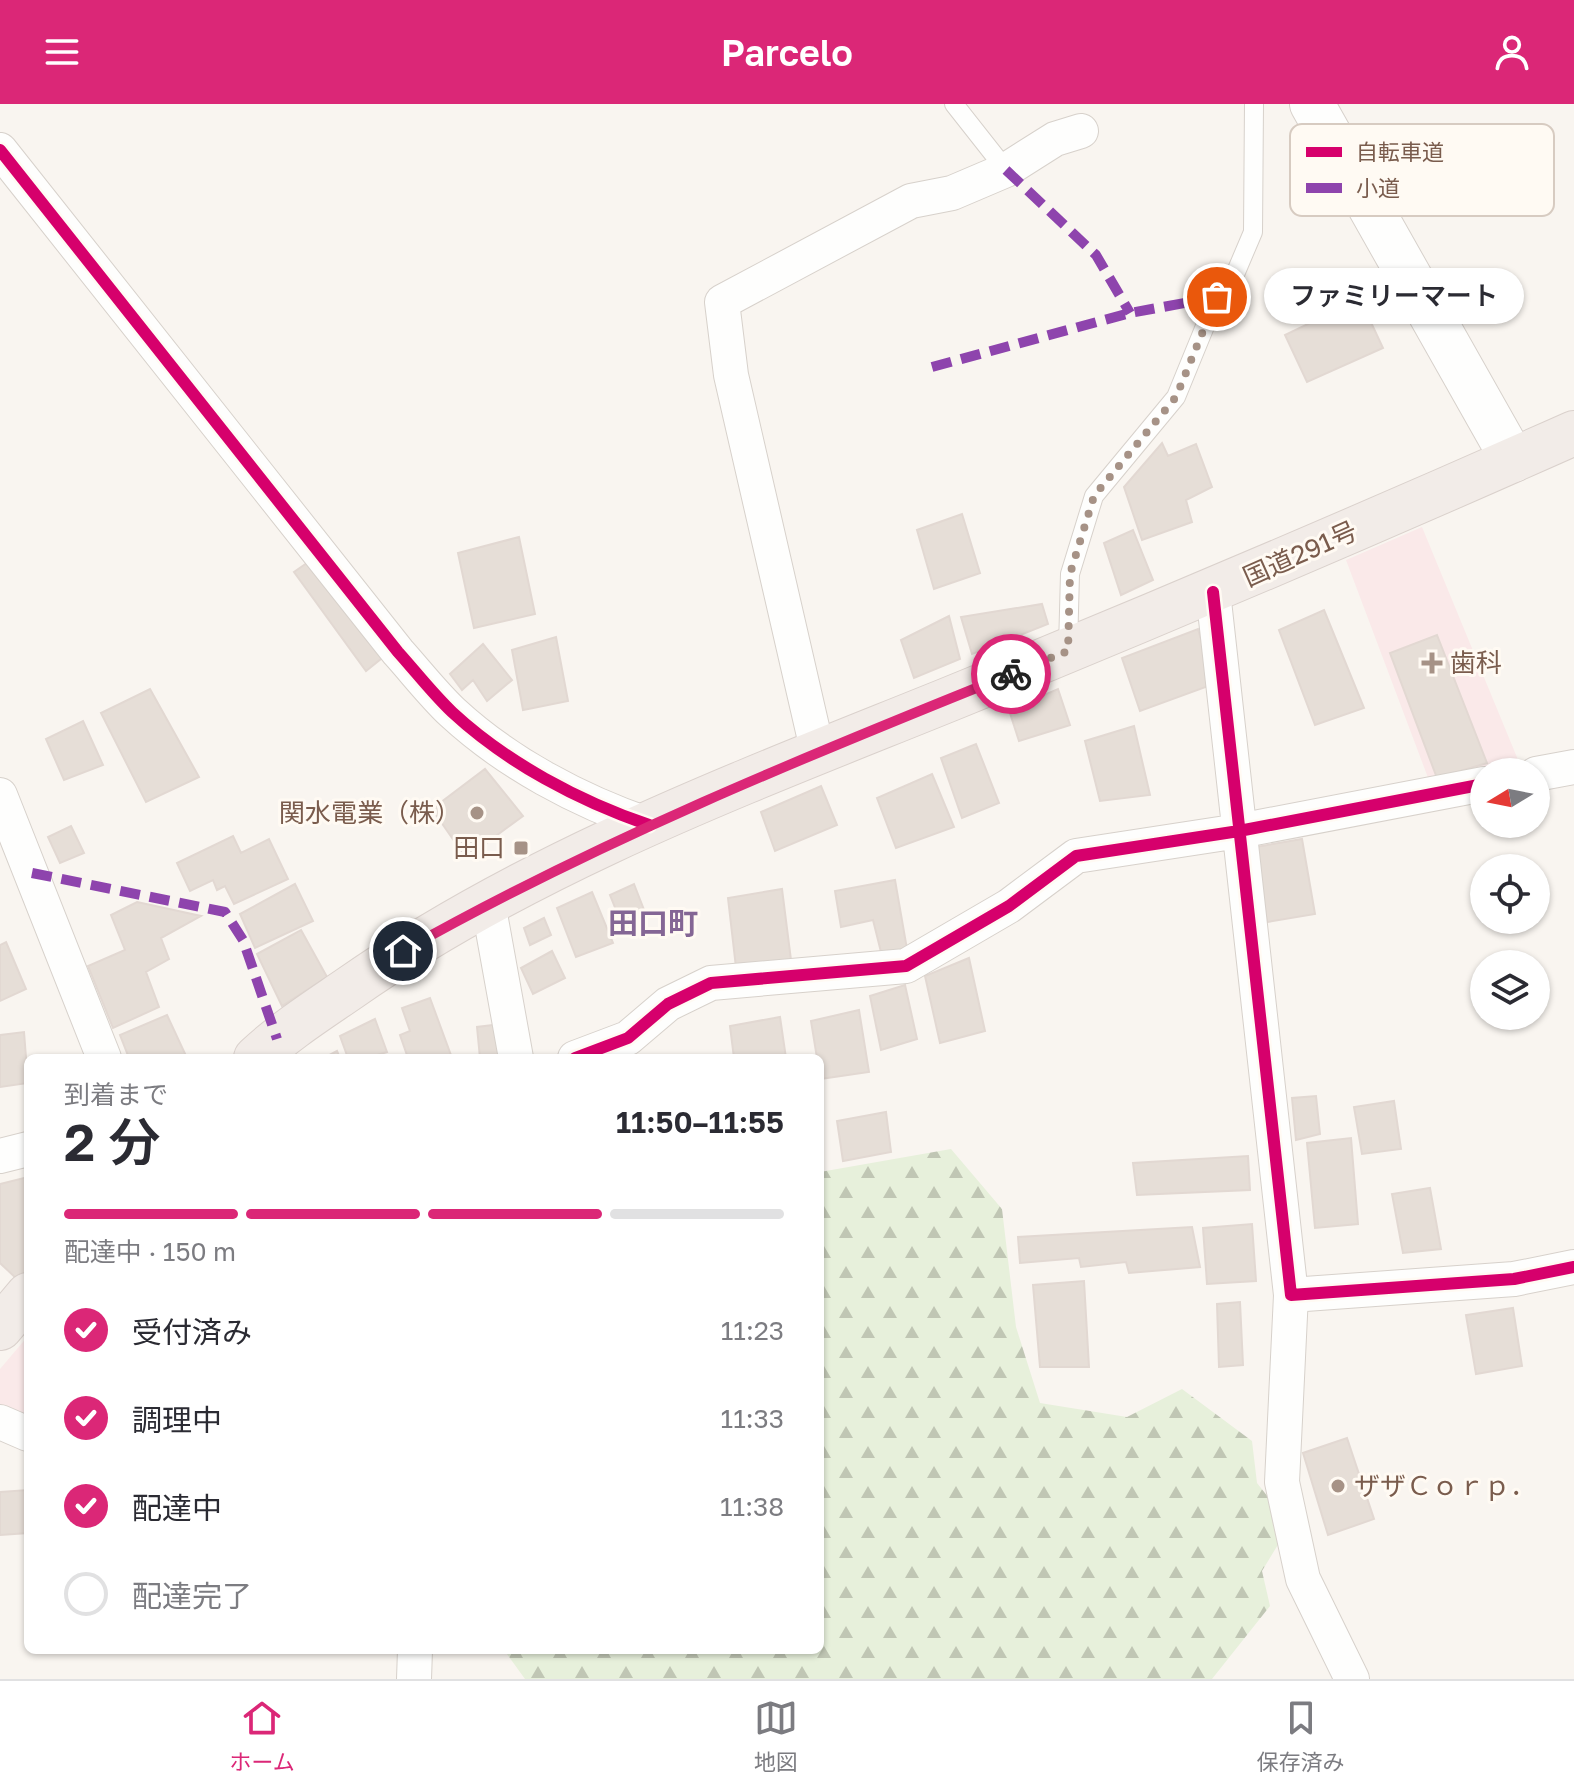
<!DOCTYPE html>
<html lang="ja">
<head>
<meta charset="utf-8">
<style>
  body { margin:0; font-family:"Golos Text","Noto Sans JP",sans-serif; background:#f7f7f7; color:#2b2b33; height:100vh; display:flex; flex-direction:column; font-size:30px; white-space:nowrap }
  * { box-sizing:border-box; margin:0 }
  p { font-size:26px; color:#7c7c81 }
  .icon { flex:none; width:44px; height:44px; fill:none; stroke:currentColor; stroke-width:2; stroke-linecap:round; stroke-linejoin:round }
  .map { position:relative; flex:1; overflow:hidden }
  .sheet { position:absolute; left:24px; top:950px; width:800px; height:600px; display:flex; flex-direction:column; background:#fff; border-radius:12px; box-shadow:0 2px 6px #0004 }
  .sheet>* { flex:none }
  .needle { width:52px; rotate:260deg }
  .buttons { position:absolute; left:1470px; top:654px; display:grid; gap:16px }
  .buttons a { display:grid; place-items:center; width:80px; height:80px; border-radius:50%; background:#fff; box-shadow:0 2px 6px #0004; font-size:40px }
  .pin { position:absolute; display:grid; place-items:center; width:68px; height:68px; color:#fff; margin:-34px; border:4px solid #fff; border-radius:50%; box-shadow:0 2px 8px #0007 }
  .courier { position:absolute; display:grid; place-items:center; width:80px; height:80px; margin:-40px; border:6px solid #db2777; border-radius:50%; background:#fff; color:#222; box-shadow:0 2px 10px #0007 }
  .bubble { position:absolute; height:56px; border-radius:28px; background:#fff; box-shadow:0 2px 6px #0004; font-size:26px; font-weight:600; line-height:56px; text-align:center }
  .summary em { font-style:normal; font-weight:600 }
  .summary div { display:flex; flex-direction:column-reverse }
  .summary { display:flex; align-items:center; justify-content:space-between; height:136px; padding:0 40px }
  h1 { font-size:52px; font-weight:600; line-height:60px }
  .bar { display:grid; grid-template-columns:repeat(4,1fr); gap:12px 8px; align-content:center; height:96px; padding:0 40px }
  .bar i { height:10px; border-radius:6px; background:#e1e1e2 }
  .bar .on { background:#db2777 }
  .bar p { grid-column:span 4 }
  ol { padding:0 40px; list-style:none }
  li { display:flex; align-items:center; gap:24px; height:88px }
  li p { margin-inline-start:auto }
  li .icon { padding:8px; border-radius:50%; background:#db2777; color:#fff; stroke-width:4 }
  li:last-child { color:#7c7c81 }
  li i { width:44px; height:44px; border:4px solid #e1e1e2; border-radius:50% }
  header { display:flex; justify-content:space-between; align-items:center; height:104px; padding:0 40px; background:#db2777; color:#fff; font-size:36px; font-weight:600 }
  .menu { display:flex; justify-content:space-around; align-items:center; height:112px; border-top:2px solid #e1e1e2; background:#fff; font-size:22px; color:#7c7c81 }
  .menu a { display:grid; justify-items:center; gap:4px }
  .menu .on { color:#db2777 }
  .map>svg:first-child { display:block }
  .medical { fill:#fae9e9 }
  .forest { fill:url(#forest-firs) }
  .building { fill:#e6ded7; stroke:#e2d8d2; stroke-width:2 }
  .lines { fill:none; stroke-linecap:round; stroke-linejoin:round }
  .service-casing { stroke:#d7d1cb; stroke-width:20 }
  .minor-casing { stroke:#d7d1cb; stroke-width:36 }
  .tertiary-casing { stroke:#d7d1cb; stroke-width:46 }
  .trunk-casing { stroke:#dad1cc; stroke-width:46 }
  .service { stroke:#fefefd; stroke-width:18 }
  .minor { stroke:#fefefd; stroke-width:34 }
  .tertiary { stroke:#fefefd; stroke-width:44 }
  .trunk { stroke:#f2ece8; stroke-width:44 }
  .quiet { stroke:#8e44ad; stroke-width:10; stroke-dasharray:20 10; stroke-linecap:butt }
  .cycleway-casing { stroke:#fffaf3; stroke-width:17 }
  .cycleway { stroke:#d6006c; stroke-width:12 }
  .done { stroke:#a69286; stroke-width:8; stroke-dasharray:0 14.4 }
  .route { stroke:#db2777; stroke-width:10 }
  .poi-dot { fill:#a69286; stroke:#fffaf3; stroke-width:3 }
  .labels { text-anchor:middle; stroke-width:6; stroke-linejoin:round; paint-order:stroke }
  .street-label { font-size:26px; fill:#7a5c4d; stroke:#fffaf3 }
  .poi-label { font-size:26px; fill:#7a5c4d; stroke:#fffaf3; text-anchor:start }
  .quarter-label { font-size:30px; font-weight:bold; fill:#846695; stroke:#fffaf3 }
  .key { fill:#fffaf3; stroke:#d7cbc1; stroke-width:2 }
  .key-label { font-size:22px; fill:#7a5c4d }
</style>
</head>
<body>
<header><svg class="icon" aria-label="menu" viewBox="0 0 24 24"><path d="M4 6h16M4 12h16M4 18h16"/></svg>Parcelo<svg class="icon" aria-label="person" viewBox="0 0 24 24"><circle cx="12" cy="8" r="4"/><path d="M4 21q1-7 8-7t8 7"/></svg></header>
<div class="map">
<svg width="1574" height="1575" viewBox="0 0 1574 1575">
  <defs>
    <pattern id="forest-firs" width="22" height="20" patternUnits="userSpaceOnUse" patternTransform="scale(2)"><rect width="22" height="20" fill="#e7f0db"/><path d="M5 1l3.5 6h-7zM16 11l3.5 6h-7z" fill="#c0c6b4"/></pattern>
  </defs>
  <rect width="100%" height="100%" fill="#f9f5f0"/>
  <path class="medical" d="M1422,423L1521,663L1430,679L1346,456Z
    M28,1232V1317L0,1304V1265Z"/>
  <path class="forest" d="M951,1045L1002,1105L1016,1223L1040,1299L1127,1313L1182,1285L1252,1337L1257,1379L1290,1421L1262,1467L1270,1502L1212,1575H525L504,1546H820V1068Z"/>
  <path class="building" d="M1360,195L1383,244L1307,278L1285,231Z
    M1162,339L1168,352L1196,340L1212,383L1186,396L1192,418L1142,436L1124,383Z
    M962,410L980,469L934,485L917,426Z
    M1133,426L1153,476L1121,491L1104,439Z
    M519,433L535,510L474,524L458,449Z
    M314,454L387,550L366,567L294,468Z
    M1042,500L1048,520L972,550L961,513Z
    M1324,506L1364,604L1315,621L1279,526Z
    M949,512L960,555L914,574L901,536Z
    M1198,525L1214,580L1140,607L1122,554Z
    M1437,531L1487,659L1437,674L1390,549Z
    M556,533L568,597L523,606L512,546Z
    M483,540L512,576L487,597L473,576L462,586L450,570Z
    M150,585L199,673L146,698L101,609Z
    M1058,585L1070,621L1019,637L1009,606Z
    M83,617L103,661L64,676L46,635Z
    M1134,622L1150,691L1100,697L1085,637Z
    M976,640L999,699L962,714L941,654Z
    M485,665L523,712L466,754L432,705Z
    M932,670L954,723L896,744L877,694Z
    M821,682L837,721L775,747L761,708Z
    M71,722L84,749L60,759L48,733Z
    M233,732L241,749L269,735L288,775L234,800L225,782L217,786L213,776L190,787L177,759Z
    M1302,735L1315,810L1267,818L1256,743Z
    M895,776L907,845L882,852L873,816L841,823L835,787Z
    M295,780L313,817L255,844L240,810Z
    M634,780L646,811L622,821L610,791Z
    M782,785L792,864L737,872L728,794Z
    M592,788L613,839L576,853L557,804Z
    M137,798L201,812L161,834L169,855L146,868L159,903L113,924L88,862L125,846L111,811Z
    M544,814L551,831L530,841L524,824Z
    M301,826L327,873L282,902L257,850Z
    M6,838L26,885L0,897V841Z
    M552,847L565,874L533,890L521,864Z
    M969,854L985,927L940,939L925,872Z
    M905,881L917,935L881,946L870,892Z
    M430,894L452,954H408L400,931L410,927L402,904Z
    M859,906L869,968L820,975V954H817L811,917Z
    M167,911L187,954H129L120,931Z
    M780,913L786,954H734L730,922Z
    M375,915L387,948L367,954H348L340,932Z
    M510,919L515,954H480L477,923Z
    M24,928L28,979L0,983V931Z
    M337,947L340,954H324Z
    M1316,992L1320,1030L1296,1036L1292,994Z
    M1394,997L1401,1045L1362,1050L1354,1003Z
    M886,1008L891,1048L843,1057L837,1017Z
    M1351,1034L1358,1120L1315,1124L1307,1039Z
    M1248,1052L1250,1086L1137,1091L1133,1059Z
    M28,1073V1165L18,1176L0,1159V1080Z
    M1430,1084L1441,1145L1403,1149L1392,1090Z
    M1252,1120L1256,1177L1207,1180L1203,1124Z
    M1192,1123L1200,1163L1129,1169L1126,1158L1081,1163L1079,1154L1020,1159L1018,1133Z
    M1084,1177L1089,1263H1040L1033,1181Z
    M1240,1198L1243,1261L1219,1263L1217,1200Z
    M1513,1204L1522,1262L1476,1270L1466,1211Z
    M1347,1334L1374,1415L1328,1431L1303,1349Z
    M28,1386V1429L0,1431V1388Z"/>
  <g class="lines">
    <g class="service-casing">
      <path id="service" d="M954,0L1006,66
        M1068,544L1070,470L1094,392L1176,293L1217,193L1233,175L1253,128L1254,0"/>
    </g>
    <g class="minor-casing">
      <path id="minor" d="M0,46L398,548C416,568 433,590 452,608C507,659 579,697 649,721
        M1213,488L1291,1191L1514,1175L1574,1163
        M818,649L731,271L722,198L911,97L952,89L1006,66L1055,35L1081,27
        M1536,670L1574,663
        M0,691L104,954
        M488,799L516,954
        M575,954L628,934L668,900L711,879L906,862L1009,802L1076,752L1239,727L1484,680
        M0,1052L28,1045
        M1291,1191L1282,1378L1303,1475L1352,1575
        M0,1318L28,1330
        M414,1575L415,1546"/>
    </g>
    <g class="tertiary-casing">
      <path id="tertiary" d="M1312,0L1513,356"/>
    </g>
    <g class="trunk-casing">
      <path id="trunk" d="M256,954C285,927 318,906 350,884C530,758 742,679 945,597C1156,511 1365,422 1574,329
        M0,1224L28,1191"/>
    </g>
    <use href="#service" class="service"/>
    <use href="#minor" class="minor"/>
    <use href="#tertiary" class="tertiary"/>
    <use href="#trunk" class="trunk"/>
    <path class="quiet" d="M1006,66L1096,151L1130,209
      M932,263L1130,209L1217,193
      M32,769L225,808L243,836L277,935"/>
    <g class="cycleway-casing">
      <path id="cycleway" d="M0,46L398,548C416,568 433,590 452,608C507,659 579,697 649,721
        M1213,488L1291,1191L1514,1175L1574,1163
        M575,954L628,934L668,900L711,879L906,862L1009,802L1076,752L1239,727L1484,680"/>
    </g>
    <use href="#cycleway" class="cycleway"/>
  </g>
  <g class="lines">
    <path class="done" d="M1011,570L1068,547L1070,470L1094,392L1176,293L1217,193"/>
    <path class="route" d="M403,847C598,737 804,653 1011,570"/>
  </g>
  <g class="poi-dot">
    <path d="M1428 547h8v8h8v8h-8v8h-8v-8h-8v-8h8z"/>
    <circle cx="477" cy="709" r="8"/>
    <rect x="513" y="736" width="16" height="16" rx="4"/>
    <circle cx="1338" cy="1382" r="8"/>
  </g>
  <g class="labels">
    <g class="street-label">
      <text transform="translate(1300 450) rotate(-24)" y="9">国道291号</text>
    </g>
    <g class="poi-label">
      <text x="1450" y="568">歯科</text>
      <text x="461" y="718" text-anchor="end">関水電業（株）</text>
      <text x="505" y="753" text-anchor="end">田口</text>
      <text x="1354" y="1391">ザザＣｏｒｐ．</text>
    </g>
    <g class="quarter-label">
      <text x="653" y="830">田口町</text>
    </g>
  </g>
  <rect x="1290" y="20" width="264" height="92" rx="12" class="key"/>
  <rect x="1306" y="43" width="36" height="10" fill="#d6006c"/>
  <rect x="1306" y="79" width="36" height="10" fill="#8e44ad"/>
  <g class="key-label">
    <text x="1356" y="56">自転車道</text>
    <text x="1356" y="92">小道</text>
  </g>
</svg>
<div class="buttons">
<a><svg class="needle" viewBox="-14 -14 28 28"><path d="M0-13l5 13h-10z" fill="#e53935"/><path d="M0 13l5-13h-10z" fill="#7c7c81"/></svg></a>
<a><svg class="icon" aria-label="locate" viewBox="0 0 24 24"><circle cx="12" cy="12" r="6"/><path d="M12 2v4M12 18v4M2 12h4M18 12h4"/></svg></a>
<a><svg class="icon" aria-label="layers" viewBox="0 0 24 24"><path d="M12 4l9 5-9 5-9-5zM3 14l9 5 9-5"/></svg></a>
</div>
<div class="pin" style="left:1217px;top:193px;background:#ea580c"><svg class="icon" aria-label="bag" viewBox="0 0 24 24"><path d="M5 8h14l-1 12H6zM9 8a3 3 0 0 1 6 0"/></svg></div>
<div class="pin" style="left:403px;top:847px;background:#1f2937"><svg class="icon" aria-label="home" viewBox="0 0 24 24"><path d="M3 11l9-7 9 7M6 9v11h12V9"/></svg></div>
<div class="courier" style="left:1011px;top:570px"><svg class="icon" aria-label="bike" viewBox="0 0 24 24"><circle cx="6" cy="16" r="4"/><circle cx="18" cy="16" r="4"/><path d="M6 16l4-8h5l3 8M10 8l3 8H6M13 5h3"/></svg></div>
<div class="bubble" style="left:1264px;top:164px;width:260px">ファミリーマート</div>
<section class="sheet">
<div class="summary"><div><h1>2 分</h1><p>到着まで</p></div><em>11:50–11:55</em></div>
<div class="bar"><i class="on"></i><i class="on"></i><i class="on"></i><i></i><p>配達中 · 150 m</p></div>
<ol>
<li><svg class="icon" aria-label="check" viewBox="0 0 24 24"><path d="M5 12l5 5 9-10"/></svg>受付済み<p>11:23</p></li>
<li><svg class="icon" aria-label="check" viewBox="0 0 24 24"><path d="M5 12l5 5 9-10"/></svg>調理中<p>11:33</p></li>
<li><svg class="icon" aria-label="check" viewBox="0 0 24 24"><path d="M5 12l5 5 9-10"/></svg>配達中<p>11:38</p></li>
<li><i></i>配達完了</li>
</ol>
</section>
</div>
<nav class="menu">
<a class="on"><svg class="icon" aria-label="home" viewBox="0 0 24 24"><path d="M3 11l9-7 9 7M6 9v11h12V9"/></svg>ホーム</a>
<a><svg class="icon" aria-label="map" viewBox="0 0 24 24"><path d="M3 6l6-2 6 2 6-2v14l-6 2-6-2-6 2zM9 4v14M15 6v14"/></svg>地図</a>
<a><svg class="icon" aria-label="saved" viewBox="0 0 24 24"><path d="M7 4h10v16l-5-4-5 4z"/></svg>保存済み</a>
</nav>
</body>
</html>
